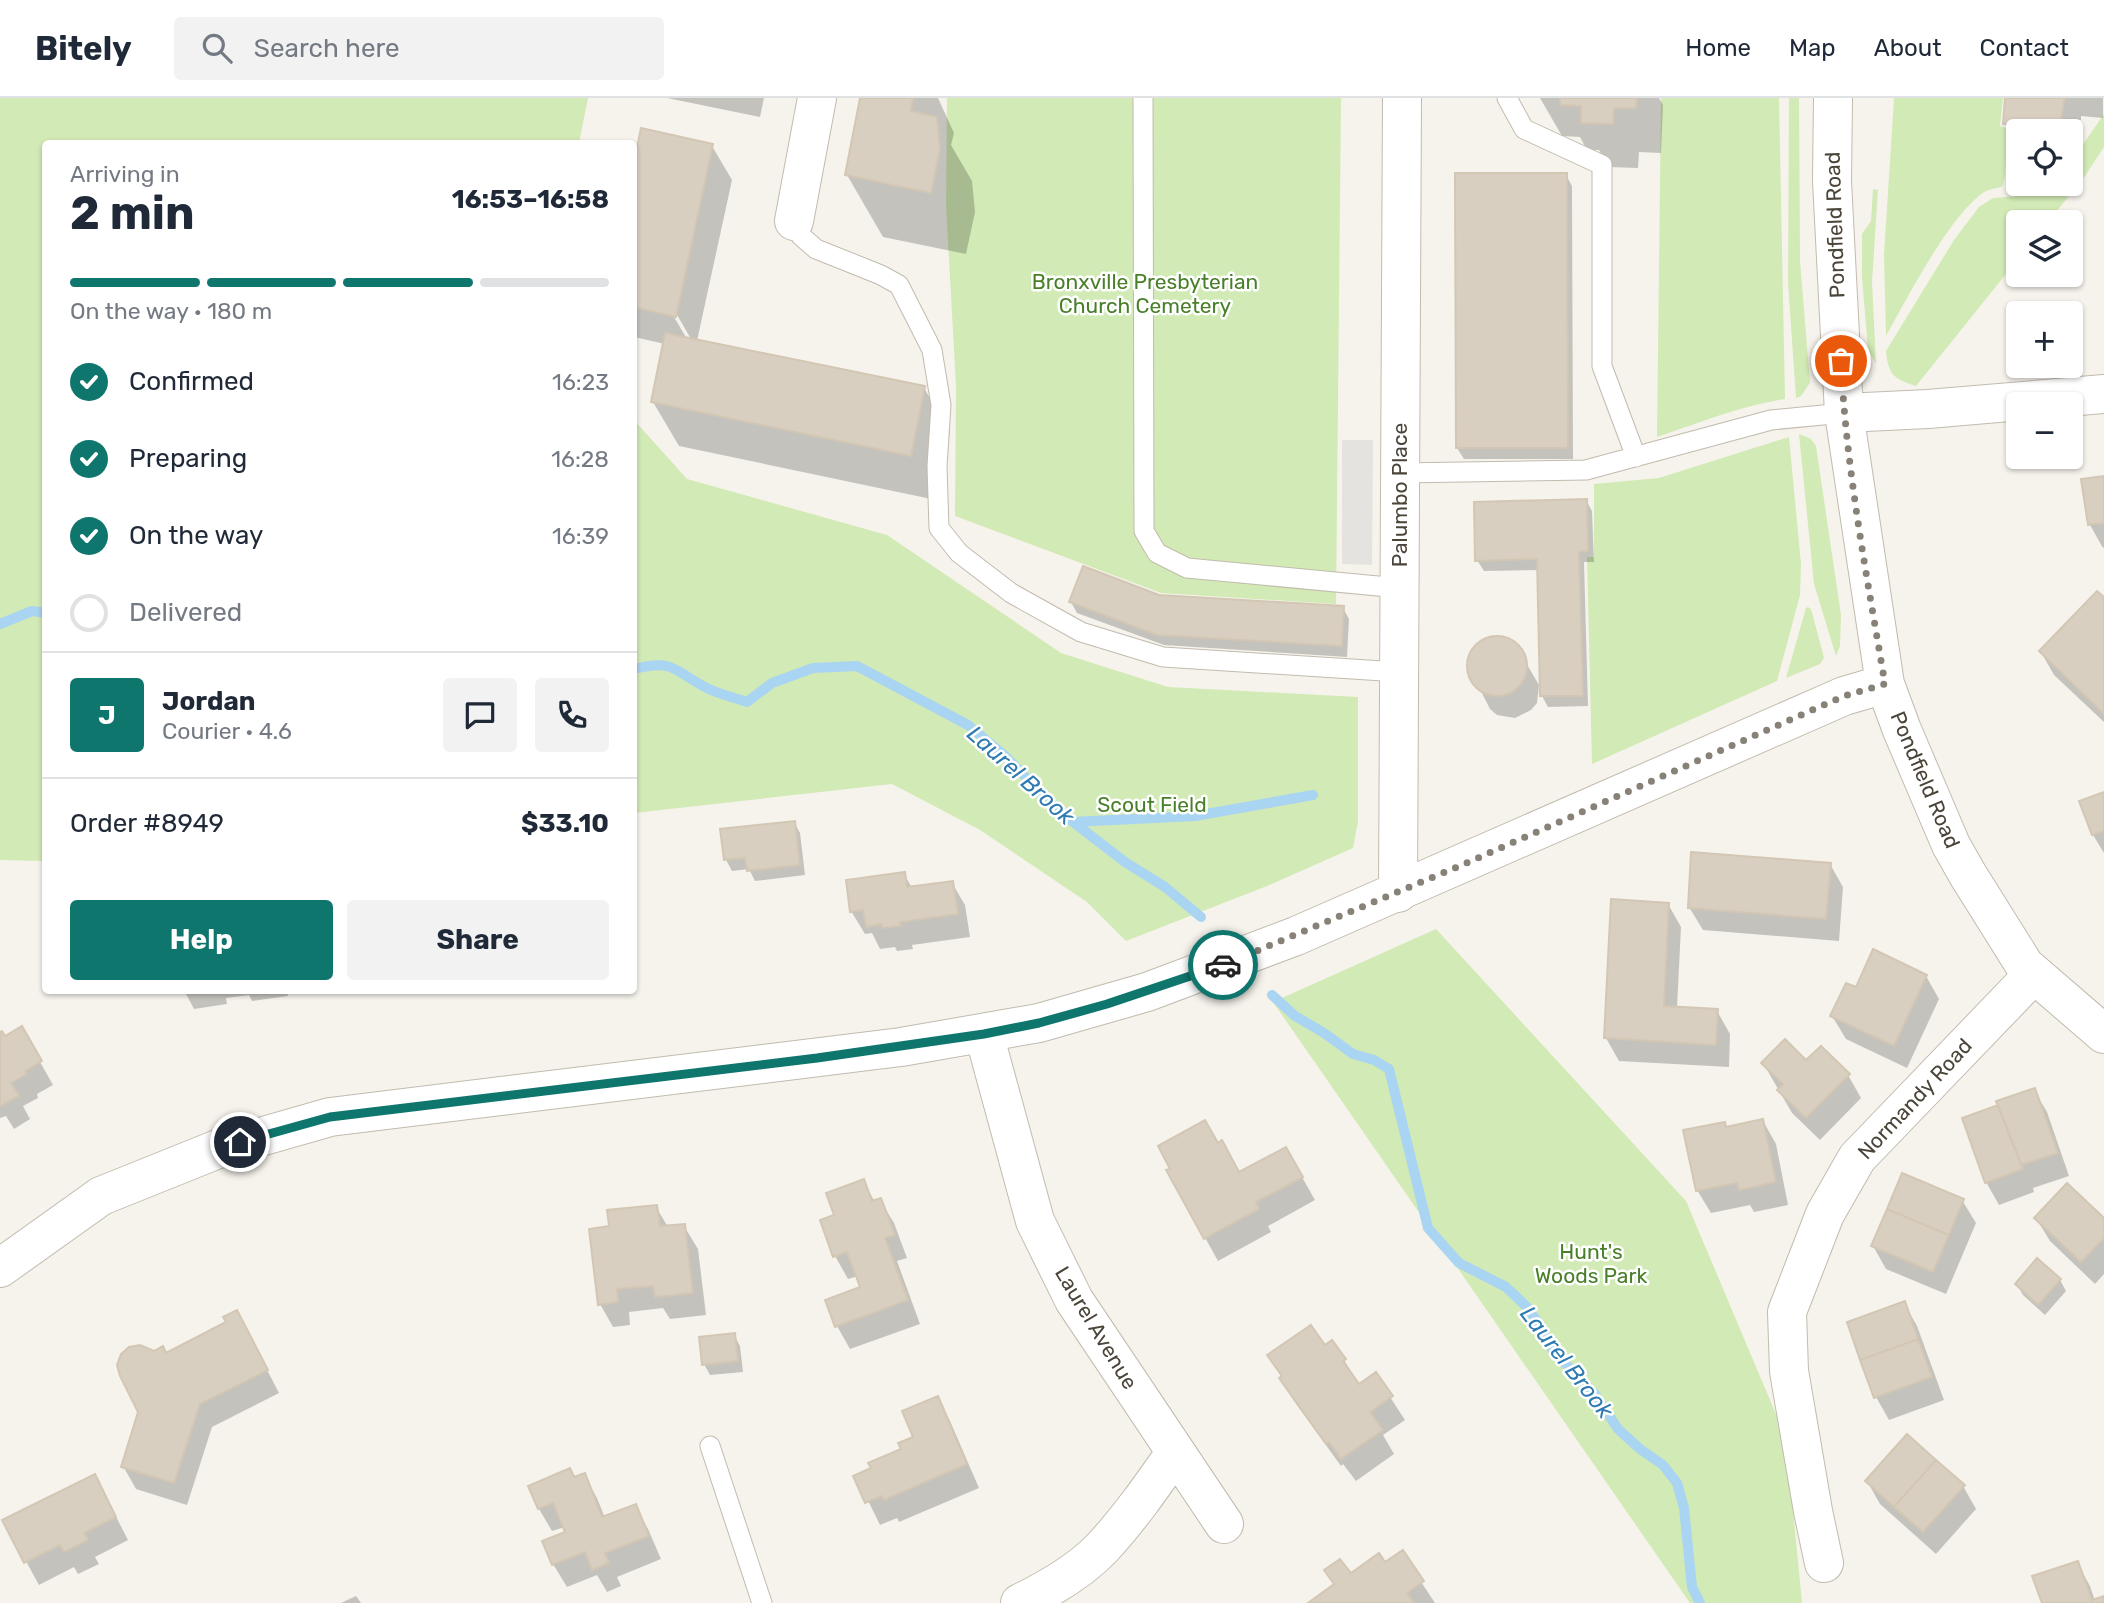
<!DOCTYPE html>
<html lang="en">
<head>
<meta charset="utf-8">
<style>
  body { margin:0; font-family:Rubik,sans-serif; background:#f2f2f3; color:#1f2937; height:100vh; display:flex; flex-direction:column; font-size:26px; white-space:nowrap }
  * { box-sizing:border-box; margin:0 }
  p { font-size:23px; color:#747a83 }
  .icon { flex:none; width:38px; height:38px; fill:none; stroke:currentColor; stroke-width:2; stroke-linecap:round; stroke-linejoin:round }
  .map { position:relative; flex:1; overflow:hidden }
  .drawer { position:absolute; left:42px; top:42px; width:595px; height:854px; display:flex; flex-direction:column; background:#fff; border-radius:7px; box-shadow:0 2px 5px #0004 }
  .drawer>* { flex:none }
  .buttons { position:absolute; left:2006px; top:21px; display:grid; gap:14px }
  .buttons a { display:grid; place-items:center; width:77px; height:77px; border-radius:7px; background:#fff; box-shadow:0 2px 5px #0004; font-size:35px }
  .pin { position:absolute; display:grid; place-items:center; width:60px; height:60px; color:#fff; margin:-30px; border:4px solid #fff; border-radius:50%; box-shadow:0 2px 7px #0007 }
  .courier { position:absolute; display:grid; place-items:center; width:70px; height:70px; margin:-35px; border:5px solid #0f766e; border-radius:50%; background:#fff; color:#222; box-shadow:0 2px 9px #0007 }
  .overview em { font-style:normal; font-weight:700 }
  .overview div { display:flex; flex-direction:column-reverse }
  .overview { display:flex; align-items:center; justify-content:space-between; height:119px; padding:0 28px }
  h1 { font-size:46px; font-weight:700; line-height:52px }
  .bar { display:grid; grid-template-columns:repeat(4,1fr); gap:10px 7px; align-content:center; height:84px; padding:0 28px }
  .bar i { height:9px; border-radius:5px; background:#e0e1e3 }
  .bar .current { background:#0f766e }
  .bar p { grid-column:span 4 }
  .line { display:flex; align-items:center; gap:18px; padding:0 28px; border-top:2px solid #e0e1e3 }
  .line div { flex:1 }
  .round { display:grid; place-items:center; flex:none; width:74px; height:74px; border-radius:7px; background:#f2f2f3 }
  ol { padding:0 28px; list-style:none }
  li { display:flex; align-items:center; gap:21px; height:77px }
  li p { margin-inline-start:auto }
  li .icon { padding:7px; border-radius:50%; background:#0f766e; color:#fff; stroke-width:4 }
  li:last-child { color:#747a83 }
  li i { width:38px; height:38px; border:4px solid #e0e1e3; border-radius:50% }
  .primary-button { display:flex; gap:14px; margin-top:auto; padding:14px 28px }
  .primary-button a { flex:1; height:80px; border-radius:7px; background:#0f766e; color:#fff; font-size:28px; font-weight:700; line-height:80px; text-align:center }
  .primary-button a+a { background:#f2f2f3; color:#1f2937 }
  header { display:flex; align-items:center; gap:42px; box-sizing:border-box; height:98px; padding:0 35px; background:#fff; border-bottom:2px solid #e0e1e3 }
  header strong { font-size:33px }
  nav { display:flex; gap:38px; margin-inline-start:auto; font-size:24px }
  .search { width:490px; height:63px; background:#f2f2f3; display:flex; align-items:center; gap:18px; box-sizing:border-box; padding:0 24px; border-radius:7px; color:#747a83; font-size:26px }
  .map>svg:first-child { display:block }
  .green { fill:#d2eab5 }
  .parking { fill:#e5e3e0 }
  .shadow { fill:#0003; fill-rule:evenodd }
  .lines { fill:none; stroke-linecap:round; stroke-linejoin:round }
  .stream { stroke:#a9d4f2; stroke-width:10 }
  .building { fill:#d8cfc1; stroke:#d3c7b4; stroke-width:2 }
  .service-casing { stroke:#c2bbae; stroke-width:21 }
  .minor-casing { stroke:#c2bbae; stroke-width:40 }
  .tertiary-casing { stroke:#c2bbae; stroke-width:40 }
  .service { stroke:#fff; stroke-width:19 }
  .minor { stroke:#fff; stroke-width:38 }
  .tertiary { stroke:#fff; stroke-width:38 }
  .done { stroke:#878178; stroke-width:7; stroke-dasharray:0 12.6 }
  .route { stroke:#0f766e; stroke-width:9 }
  .labels { text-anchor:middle; stroke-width:5; stroke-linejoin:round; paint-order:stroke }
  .street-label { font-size:21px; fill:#4b4439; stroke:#fff }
  .park-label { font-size:21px; fill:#4a7f2a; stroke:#fff }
  .water-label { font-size:23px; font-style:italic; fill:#2e7ab2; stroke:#fff }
</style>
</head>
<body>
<header>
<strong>Bitely</strong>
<div class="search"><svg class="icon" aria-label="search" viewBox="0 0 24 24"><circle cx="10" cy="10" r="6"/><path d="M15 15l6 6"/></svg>Search here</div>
<nav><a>Home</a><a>Map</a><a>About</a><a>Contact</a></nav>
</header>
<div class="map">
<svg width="2104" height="1505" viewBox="0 0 2104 1505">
  <rect width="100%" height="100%" fill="#f6f3ec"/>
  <path class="green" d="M0,0H588L579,45L46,46L45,763L0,762Z
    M947,0H1341L1336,506L1161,495L955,418L956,288L946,107Z
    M1661,0H1779L1785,301C1740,308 1699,325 1657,339Z
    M1789,0H1799L1800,163L1810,285L1801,298L1796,300L1788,185Z
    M1894,0H2003L2000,28L2008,30L2005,78L2002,89C1996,90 1991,91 1986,93C1951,114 1907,201 1886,238L1884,157Z
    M2104,16V49L2085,78L2048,124H2018V161L1916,288C1894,281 1888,277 1886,253L1954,142L1979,109L1993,100L2032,97L2053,86H2070V65Z
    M1873,91L1878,92L1872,184L1876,266L1868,252L1862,179V136L1871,123Z
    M634,322L687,381L887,437L1061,555L1168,589L1358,599V723L1353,750L1267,788L1126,843L1087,804L980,732L892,686L634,715Z
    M1799,336L1811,341L1816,348L1841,517L1840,548L1836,558L1814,486Z
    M1789,339L1801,466L1800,497L1777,583L1592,666L1587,459H1594V386L1659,380Z
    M1808,509L1811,511L1824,560L1820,566L1786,580L1806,510Z
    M1436,831L1686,1103L1786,1340L1802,1505H1690L1273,904Z"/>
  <path class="parking" d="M1342,342H1373L1372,467L1342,466Z"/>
  <path class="shadow" d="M667,0H764L760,19Z
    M862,0H938L954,35L951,47L972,83L975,114L966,156L883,139L847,77Z
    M1540,0H1659L1663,7L1661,55L1639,54L1638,70L1608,69L1599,52H1587L1580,39L1562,38Z
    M2006,0H2103V20L2081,18V22H2077L2073,51H2070V33H2018V48L2005,25Z
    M642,32L712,48L732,82L697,243L924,290L950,334L936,402L679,348L653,304L665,246L634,239V73ZM673,210L691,241H687L670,212Z
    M1566,77L1572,88L1573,361H1464L1457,350Z
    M2104,379V449L2103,450L2090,427Z
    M1586,402L1592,413L1594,464H1584L1588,608L1548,609L1542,598L1539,472L1484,473L1477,462Z
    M1158,499L1343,510L1349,521L1347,559L1164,547L1077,515L1071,504Z
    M2104,502V624L2054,577L2041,554Z
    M1497,540L1515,546L1539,587L1537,605L1531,612L1515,620L1497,617L1490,611L1469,570L1474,552L1488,541Z
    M2104,696V755L2093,737L2081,704Z
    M794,724L800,735L805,777L755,783L749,771L732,773L726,762L722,733Z
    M1830,766L1843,789L1839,843L1703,832L1689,809Z
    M904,776L912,790L952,785L965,807L970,839L912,847L913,851L897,853L895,849L880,851L872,835L865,836L851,813Z
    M1668,806L1681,829L1677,910L1717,913L1730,936L1729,969L1619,963L1606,940Z
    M1926,878L1939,901L1907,970L1846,941L1832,918Z
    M184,892H287L288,898L252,903L249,897L226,900L227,906L194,911Z
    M21,930L53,987L37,996L38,1000L23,1008L30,1021L14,1031L6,1018L0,1020V936L4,940Z
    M1763,965H1806L1848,977L1861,1000L1820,1042L1792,1015Z
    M2034,992L2047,1014L2069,1078L2033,1090L2034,1094L1999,1107L1986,1084L2000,1008Z
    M1763,1023L1776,1046L1788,1107L1754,1114L1750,1107L1711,1115L1697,1092L1724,1025L1727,1030Z
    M1217,1047L1239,1076L1286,1051L1315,1102L1268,1128L1271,1134L1218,1163L1168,1073Z
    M863,1083L875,1104L880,1102L894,1125L907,1160L897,1163L920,1226L850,1251L837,1228L862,1190L858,1178L848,1181L835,1158L836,1118Z
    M1962,1102L1976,1125L1946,1196L1886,1171L1873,1148Z
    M656,1109L668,1129L684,1128L698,1151L706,1217L670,1221L663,1210L629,1214L630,1227L613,1229L600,1206L611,1130Z
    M2036,1120L2104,1122V1176L2095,1186L2050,1143Z
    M2060,1182L2066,1193L2045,1217L2023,1197L2017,1186Z
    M1904,1205L1917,1228L1944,1302L1889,1322L1876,1299Z
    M228,1225L249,1237L279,1295L212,1329L187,1407L136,1391L123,1368L140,1314L154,1255L166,1257Z
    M734,1237L740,1248L743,1274L710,1277L704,1266Z
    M1325,1249L1344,1262L1359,1287L1375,1276L1405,1322L1383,1337L1394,1356L1356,1383L1343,1366L1341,1368L1294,1303L1270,1258Z
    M937,1300L950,1323L979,1390L899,1424L897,1420L880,1427L856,1378L873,1371L903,1352L916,1340Z
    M584,1377L597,1400L605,1420L635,1408L648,1431L661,1461L617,1479L621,1488L607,1494L597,1477L567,1489L553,1466L567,1435L565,1429L552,1433L539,1411L574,1380Z
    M1867,1383L1963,1388L1976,1411L1936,1456L1880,1406Z
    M107,1401L128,1442L95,1459L99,1466L78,1476L74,1469L39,1487L4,1423Z
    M1402,1455L1435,1505H1311L1335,1488L1326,1473L1350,1477L1385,1467Z
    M2077,1465L2090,1488L2095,1503L2104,1499V1505H2044Z
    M356,1498L361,1505H341Z"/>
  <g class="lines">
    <path class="stream" d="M0,526L32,513L46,515
      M634,571C674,561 673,572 705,589C717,596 733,599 747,604L772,585L813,570L857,568L968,627L1004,657L1045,699L1073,724L1125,764L1165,789L1201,819
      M1073,724L1195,718L1313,697
      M1272,897L1295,918L1324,935L1353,956L1374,962L1389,971L1428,1130L1459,1165L1506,1189L1526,1208L1542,1230L1553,1253L1594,1295L1618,1331L1640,1351L1663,1367L1677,1385L1684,1410L1692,1489L1700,1505"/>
  </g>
  <path class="building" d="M860,0H913L911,13L937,19L940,51L931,95L845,77Z
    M1560,0H1637L1636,10H1614L1613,26L1581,25V8L1560,7Z
    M2005,0H2065L2060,28L2003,26Z
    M641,30L713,46L676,219L634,209V64Z
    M1455,75H1567L1568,350H1456Z
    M665,235L925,288L911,358L651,304Z
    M2104,378V425L2088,427L2081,381Z
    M1587,401L1588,453L1579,454L1583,598H1540L1537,461L1475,463L1474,404Z
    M1083,468L1159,497L1344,508L1342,548L1157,537L1069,504Z
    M2097,493L2104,499V616L2039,553Z
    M1467 568a30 30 0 1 1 60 0a30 30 0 1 1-60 0Z
    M2104,694V733L2092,737L2079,703Z
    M795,723L800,767L747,773L745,760L724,762L720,731Z
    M1691,754L1831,765L1826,821L1688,810Z
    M905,774L907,789L953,783L958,816L900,824L901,828L882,830V826L866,829L863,812L850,814L846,782Z
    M1611,801L1669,805L1664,908L1718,911L1716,947L1604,940Z
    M1873,851L1927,877L1894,948L1830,918L1846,885L1856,889Z
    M22,928L42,963L25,973L27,976L11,985L19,998L0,1008V934L2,933L5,938Z
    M1785,941L1806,962L1821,948L1850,976L1806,1020L1777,992L1783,986L1761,965Z
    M2035,990L2058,1055L2021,1067L1996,1003Z
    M1998,1007L2023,1071L1985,1085L1962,1020Z
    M1763,1021L1776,1084L1739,1092L1737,1085L1696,1093L1683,1032L1725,1024L1726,1029Z
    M1205,1022L1218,1045L1222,1042L1239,1074L1286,1049L1303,1079L1256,1104L1259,1111L1204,1141L1166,1072L1170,1071L1158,1048Z
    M1902,1075L1964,1101L1949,1137L1887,1111Z
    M864,1081L872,1103L881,1100L895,1137L885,1140L908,1202L835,1229L825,1202L860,1189L847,1154L833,1159L820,1122L834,1117L826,1095Z
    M2067,1085L2104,1120V1140L2081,1164L2034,1120Z
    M657,1107L660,1128L685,1126L693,1195L655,1199L653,1188L617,1191L618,1204L598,1207L589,1131L609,1128L607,1112Z
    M1887,1111L1949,1137L1933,1174L1871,1148Z
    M2037,1160L2061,1181L2038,1207L2015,1186Z
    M1905,1203L1918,1241L1860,1262L1847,1224Z
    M237,1212L268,1272L200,1306L174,1385L121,1369L138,1314L120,1278L117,1267L121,1256L129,1249L140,1247L154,1253L163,1248L166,1255L226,1224L223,1219Z
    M1311,1227L1325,1247L1332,1242L1346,1261L1343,1263L1359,1286L1376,1274L1393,1298L1370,1314L1383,1332L1341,1361L1329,1344L1326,1346L1279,1280L1282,1278L1267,1257Z
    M735,1235L738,1263L702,1267L699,1239Z
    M1918,1241L1932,1279L1874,1300L1860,1262Z
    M938,1298L967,1366L884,1402L882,1398L865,1405L853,1378L871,1370L868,1365L901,1351L898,1345L913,1339L902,1313Z
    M1907,1336L1936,1362L1894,1409L1865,1383Z
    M1936,1362L1965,1387L1923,1434L1894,1409Z
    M570,1370L574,1379L585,1375L602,1419L636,1406L649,1438L605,1455L609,1465L592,1472L585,1454L552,1467L542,1443L565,1434L553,1405L538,1411L528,1388Z
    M95,1376L116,1419L84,1435L88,1442L64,1454L60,1447L24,1465L2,1422Z
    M1403,1452L1424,1483L1407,1495L1414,1505H1308L1334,1486L1324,1472L1340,1461L1351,1475L1379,1455L1385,1464Z
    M2078,1463L2092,1502L2104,1498V1505H2042L2032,1478Z"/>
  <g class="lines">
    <g class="service-casing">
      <path id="service" d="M1143,0L1144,433L1157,455L1187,470L1399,490
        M1507,0L1524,31L1602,67V268L1636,359
        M794,123L801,138L816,151L881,177L899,187L932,252L941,307L937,368L939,430L959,455L1011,495L1081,534L1163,559L1399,574
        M1400,375L1586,372L1771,322L1844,315
        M710,1348L762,1505"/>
    </g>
    <g class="minor-casing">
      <path id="minor" d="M794,123L817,0
        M1844,315L1928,311L2104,296
        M1398,795L1402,0
        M984,936L1035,1123L1074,1202L1224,1426
        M1824,1465L1813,1413L1789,1273L1787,1214L1825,1116L1857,1060L2033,877
        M1020,1505C1049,1491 1079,1474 1102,1450C1129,1421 1152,1388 1175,1355"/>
    </g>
    <g class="tertiary-casing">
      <path id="tertiary" d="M1833,0L1832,83L1844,315L1885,586L1902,632L1951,747L1968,777L2025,868L2104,936
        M0,1170L101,1098L218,1051L330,1019L901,949L1039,925L1147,894L1296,838L1844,598L1885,586"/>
    </g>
    <use href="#service" class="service"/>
    <use href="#minor" class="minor"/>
    <use href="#tertiary" class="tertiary"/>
  </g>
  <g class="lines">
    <path class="done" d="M1223,867L1462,767L1844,598L1885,586C1867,479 1846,371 1841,263"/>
    <path class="route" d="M240,1044L330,1019L817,960L984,936L1039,925L1107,906L1223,867"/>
  </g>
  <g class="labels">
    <g class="street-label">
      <text transform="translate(1835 127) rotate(-92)" y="7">Pondfield Road</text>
      <text transform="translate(1400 397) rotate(-90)" y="7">Palumbo Place</text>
      <text transform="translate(1925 682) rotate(67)" y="7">Pondfield Road</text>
      <text transform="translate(1915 1001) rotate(-47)" y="7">Normandy Road</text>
      <text transform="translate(1096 1230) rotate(59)" y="7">Laurel Avenue</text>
    </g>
    <g class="park-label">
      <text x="1145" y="191">Bronxville Presbyterian<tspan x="1145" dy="24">Church Cemetery</tspan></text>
      <text x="1152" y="714">Scout Field</text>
      <text x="1591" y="1161">Hunt's<tspan x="1591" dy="24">Woods Park</tspan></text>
    </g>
    <g class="water-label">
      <text transform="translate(1021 677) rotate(42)" y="8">Laurel Brook</text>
      <text transform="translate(1567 1264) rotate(52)" y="8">Laurel Brook</text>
    </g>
  </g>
</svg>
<div class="buttons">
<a><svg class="icon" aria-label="locate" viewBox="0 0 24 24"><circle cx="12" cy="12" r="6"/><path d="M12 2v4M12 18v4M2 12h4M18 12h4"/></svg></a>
<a><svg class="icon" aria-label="layers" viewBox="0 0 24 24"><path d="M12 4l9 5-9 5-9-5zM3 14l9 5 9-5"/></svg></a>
<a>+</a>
<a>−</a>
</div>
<div class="pin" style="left:1841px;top:263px;background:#ea580c"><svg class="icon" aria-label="bag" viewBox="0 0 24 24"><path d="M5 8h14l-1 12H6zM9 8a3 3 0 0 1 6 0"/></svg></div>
<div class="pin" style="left:240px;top:1044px;background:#1f2937"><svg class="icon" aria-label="home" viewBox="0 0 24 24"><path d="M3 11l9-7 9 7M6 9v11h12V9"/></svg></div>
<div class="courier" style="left:1223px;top:867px"><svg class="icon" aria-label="car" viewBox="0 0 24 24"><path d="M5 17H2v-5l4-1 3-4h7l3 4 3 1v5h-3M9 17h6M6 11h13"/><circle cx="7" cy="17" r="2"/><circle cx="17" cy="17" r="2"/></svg></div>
<section class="drawer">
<div class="overview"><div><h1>2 min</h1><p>Arriving in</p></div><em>16:53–16:58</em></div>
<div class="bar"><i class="current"></i><i class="current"></i><i class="current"></i><i></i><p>On the way · 180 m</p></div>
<ol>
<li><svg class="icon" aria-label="check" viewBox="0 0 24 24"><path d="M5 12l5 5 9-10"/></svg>Confirmed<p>16:23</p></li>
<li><svg class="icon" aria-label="check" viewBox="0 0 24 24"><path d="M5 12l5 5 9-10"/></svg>Preparing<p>16:28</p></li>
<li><svg class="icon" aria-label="check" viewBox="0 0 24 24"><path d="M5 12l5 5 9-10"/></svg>On the way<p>16:39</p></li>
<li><i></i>Delivered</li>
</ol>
<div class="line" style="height:126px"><b class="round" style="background:#0f766e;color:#fff">J</b><div><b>Jordan</b><p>Courier · 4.6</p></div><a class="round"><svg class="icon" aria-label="chat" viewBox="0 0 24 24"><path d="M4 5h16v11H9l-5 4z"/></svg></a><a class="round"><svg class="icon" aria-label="phone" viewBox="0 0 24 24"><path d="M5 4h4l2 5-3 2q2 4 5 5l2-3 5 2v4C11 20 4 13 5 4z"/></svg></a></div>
<div class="line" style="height:91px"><div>Order #8949</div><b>$33.10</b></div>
<div class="primary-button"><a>Help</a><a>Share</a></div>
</section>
</div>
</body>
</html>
